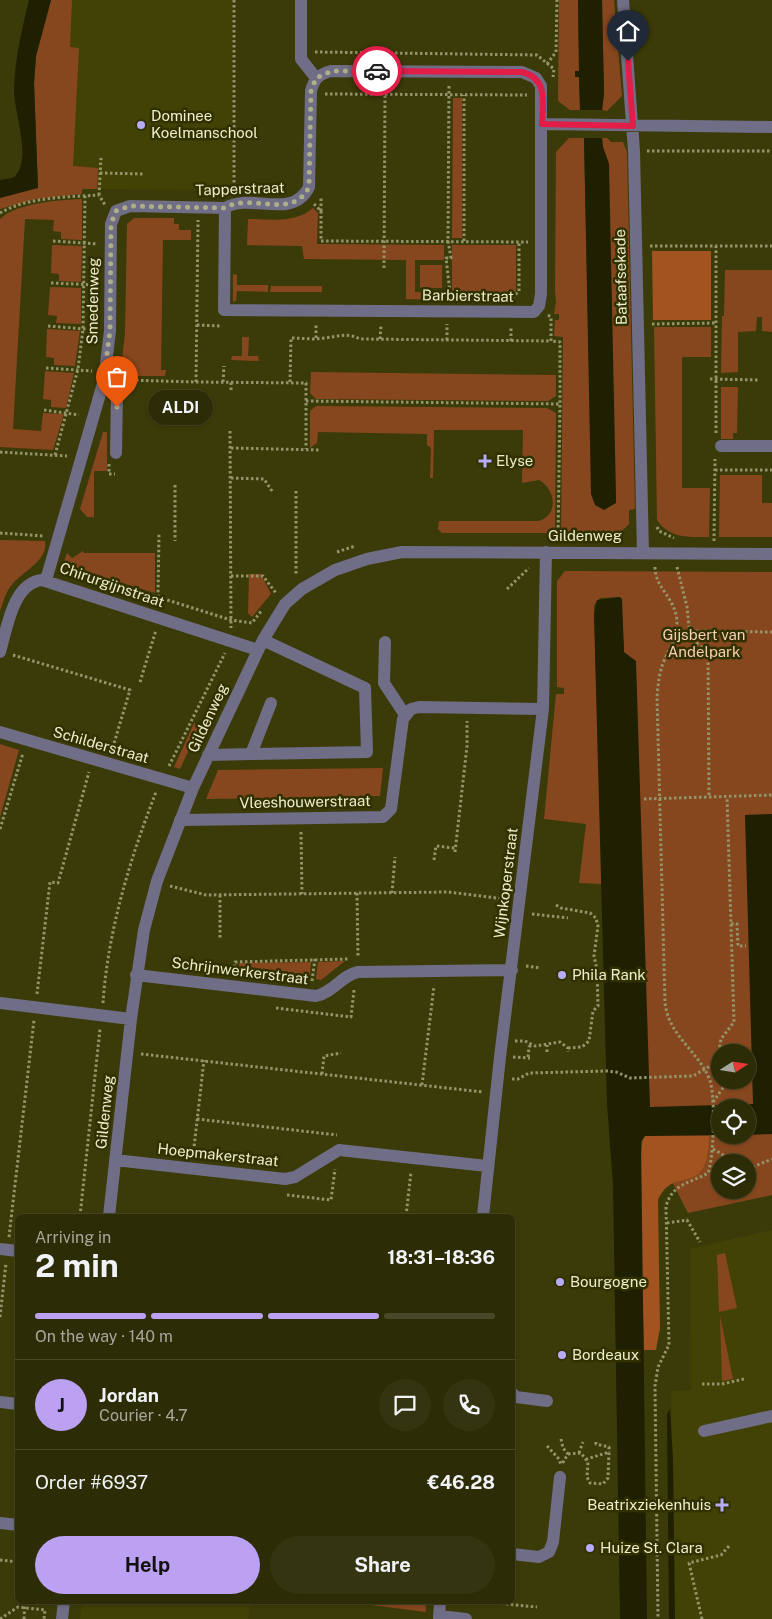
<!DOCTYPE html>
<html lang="en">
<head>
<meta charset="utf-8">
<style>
  body { margin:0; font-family:"Public Sans",sans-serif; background:#343411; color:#f1f3f6; height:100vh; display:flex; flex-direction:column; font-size:19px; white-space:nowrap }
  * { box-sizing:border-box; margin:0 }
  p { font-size:16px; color:#a6a79b }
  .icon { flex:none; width:28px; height:28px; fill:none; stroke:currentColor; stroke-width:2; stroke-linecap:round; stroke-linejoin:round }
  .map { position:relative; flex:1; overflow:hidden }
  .side { position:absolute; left:15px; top:1214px; width:500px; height:390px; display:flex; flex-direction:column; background:#2c2c07; border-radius:8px; box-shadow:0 1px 4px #0004,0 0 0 1px #484828 }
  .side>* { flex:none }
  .needle { width:32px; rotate:78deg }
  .buttons { position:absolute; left:711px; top:1044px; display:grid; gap:10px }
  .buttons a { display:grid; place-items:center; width:45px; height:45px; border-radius:50%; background:#2c2c07; box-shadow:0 1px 4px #0004,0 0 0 1px #484828; font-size:25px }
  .pin { position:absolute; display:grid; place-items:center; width:42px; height:42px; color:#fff; margin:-51px -21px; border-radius:50% 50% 50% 0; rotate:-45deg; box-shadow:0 0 5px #0007 }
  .pin .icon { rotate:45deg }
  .courier { position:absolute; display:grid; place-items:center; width:50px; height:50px; margin:-25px; border:4px solid #e11d48; border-radius:50%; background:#fff; color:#222; box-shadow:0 1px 6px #0007 }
  .bubble { position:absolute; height:35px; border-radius:18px; background:#2c2c07; box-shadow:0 1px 4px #0004,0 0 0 1px #484828; font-size:16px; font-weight:700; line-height:35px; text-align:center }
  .summary em { font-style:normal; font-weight:700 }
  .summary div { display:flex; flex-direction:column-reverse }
  .summary { display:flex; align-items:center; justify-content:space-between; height:85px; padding:0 20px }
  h1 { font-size:32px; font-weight:700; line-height:38px }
  .bar { display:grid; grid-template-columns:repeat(4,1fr); gap:8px 5px; align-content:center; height:60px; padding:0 20px }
  .bar i { height:6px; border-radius:4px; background:#484828 }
  .bar .on { background:#bca0f2 }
  .bar p { grid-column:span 4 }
  .line { display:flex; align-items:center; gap:12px; padding:0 20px; border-top:1px solid #484828 }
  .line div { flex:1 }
  .round { display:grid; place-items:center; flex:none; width:52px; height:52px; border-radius:26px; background:#343411 }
  .action { display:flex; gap:10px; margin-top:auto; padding:10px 20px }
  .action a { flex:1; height:58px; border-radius:30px; background:#bca0f2; color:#111; font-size:20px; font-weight:700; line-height:58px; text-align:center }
  .action a+a { background:#343411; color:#f1f3f6 }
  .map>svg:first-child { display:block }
  .built { fill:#424206 }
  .green { fill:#87471e; fill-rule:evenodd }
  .forest { fill:#a35320 }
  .water { fill:#1f1f01 }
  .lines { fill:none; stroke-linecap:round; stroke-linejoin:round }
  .path { stroke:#93946a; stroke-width:3; stroke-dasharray:2.5 2.5; stroke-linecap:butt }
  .minor { stroke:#706d86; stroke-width:12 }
  .done { stroke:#aeaf88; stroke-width:5; stroke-dasharray:0 9 }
  .route { stroke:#e11d48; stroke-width:6 }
  .poi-dot { fill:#b6acf8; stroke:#313100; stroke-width:2 }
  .labels { text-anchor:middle; stroke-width:5; stroke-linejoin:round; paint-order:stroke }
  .poi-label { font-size:15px; fill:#eceecd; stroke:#313100; text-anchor:start }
  .street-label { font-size:15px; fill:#eceecd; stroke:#313100 }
  .park-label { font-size:15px; fill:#facdb5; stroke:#313100 }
</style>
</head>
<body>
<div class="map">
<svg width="772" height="1619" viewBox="0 0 772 1619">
  <rect width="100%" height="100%" fill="#3b3b09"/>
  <path class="built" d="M61,0H232V190L92,189L55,174Z
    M772,1230V1619H673L671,1391L691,1390L690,1249Z
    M82,1601H250L248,1619H80Z"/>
  <path class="green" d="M51,0H72L70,47L79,48L73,166L98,168L97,189H82V194L36,199L0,209V198L38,187L34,83L36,56Z
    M559,0H578L579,71H575V77H579L580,110H570L558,101Z
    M602,0H614L622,96L607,111L602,110L604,94Z
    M453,98H462V238H452Z
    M569,138H584L592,499L609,164L603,147L602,138H607L611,142H623L627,152L635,509L629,510V524L618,535L561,534L563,337L554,336L555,320H559V314H554L556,302L555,291L556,152Z
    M82,199V240L61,239V232L53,231L54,220L25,219L13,429L41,431L43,413L64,414L53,450L0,447V219C16,203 59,200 82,199Z
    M313,208L318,213L317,244L444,245V260H415V292L444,293V300L406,299V260L304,259L302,246L247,245L248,219C269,219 295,224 313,208Z
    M134,218H174V224H179V230H191V240H163L161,370H166L165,376H120L125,334L127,224Z
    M52,245L82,246L81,282L59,281V274L51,273Z
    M452,245H516V291L506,300H452Z
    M420,265H442V288H420Z
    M725,270H772V332L762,331V317H757L756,331L738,332V372L721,373L722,316H724Z
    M233,274L237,275V285H268V292L237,291L236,301L233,302Z
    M271,286H322V292H270Z
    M50,287L81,288V324L56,323L57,316L48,315Z
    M654,327H711V357H682V488H710L709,537C689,537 670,539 657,520Z
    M47,329L80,331L75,366L54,365V358L46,357Z
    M242,337H249L248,356H258L259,361L231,360L232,356H242Z
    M45,371L74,373L66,408L51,407V400L43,399Z
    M311,372L556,375V396L548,401L316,399L310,393Z
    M721,387H738L737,433H733V439H721Z
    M316,406L547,408L556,413L555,533H442L438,529L439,521H538C559,516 556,489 539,480L522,483L523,430H434L433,478H430L431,448L427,445V434L318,432L317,443L310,448V411Z
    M103,432H107V471H94V517H87L80,509Z
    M720,475H762V503H772V537H719Z
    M0,540L45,541C49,561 21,572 11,586C5,593 3,603 0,611Z
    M83,551L84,553H155V593L63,565L67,553L72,558Z
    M565,571L772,572V1195L688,1213L651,1140L621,597L600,598L594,605L602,884L579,883L586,824L544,819L556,694H564V688L557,687V581ZM720,1052H748V1080H720ZM720,1108H748V1135H720ZM720,1162H748V1190H720Z
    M249,574H261L271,594L252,617L248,613Z
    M194,723L200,726L180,769L174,767Z
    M0,744L19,750L0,817Z
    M383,768L380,796L206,799L218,770Z
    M345,961L321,980L316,979L318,962Z
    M311,962L310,975L239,967V963Z
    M725,1253L737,1308L719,1312L717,1255Z
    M720,1316L733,1379L722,1381Z
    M339,1601H425L426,1612Z"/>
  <path class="forest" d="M652,251H711V320H653Z
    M644,1136H709C708,1201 674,1163 658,1200L660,1328L656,1350H644C644,1325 636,1144 644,1136Z"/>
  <path class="water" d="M29,0H51L36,56L34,83L38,188L0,198V180L13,178C34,161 13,111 14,88C15,58 22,29 29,0Z
    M578,0H602L604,94L602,110H580L579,77H575V71H579Z
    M584,138H602L603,147L609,164L616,496V503L604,510L595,505L591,494Z
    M619,597L622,599L624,652L636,661L650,1107L753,1104L745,815L772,814V1134L748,1135V1108H720V1135H732L645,1136L641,1142L647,1619H620L613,1184L607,1104L594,614L597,600Z
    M670,1409L673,1459L675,1619H669L667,1414Z"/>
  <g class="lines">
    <path class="path" d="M234,0V189
      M315,52L537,55L554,69L553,77
      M547,64L556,52L557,0
      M325,94L527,95
      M647,151H772
      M100,173L144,174
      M99,195L101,158
      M314,204L321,211V241L528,242
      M321,211V197
      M0,213C27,197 68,197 99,195L105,205
      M53,241L98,244
      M464,241V95
      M650,246H772
      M384,268L385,94
      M51,283L97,285
      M448,296H450V293L446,258H451L448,241L449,85
      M512,298L519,291V241
      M548,315L551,317V341L560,342V404
      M652,324L716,323
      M197,325L221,326
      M48,326L97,330
      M316,338V324
      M380,339L381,325
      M447,340V324
      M511,341V326
      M46,368L92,371
      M710,379L759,380
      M126,380L196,382L198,220
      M196,382L306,383V449
      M223,382L224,366
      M290,382L291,338C302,338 313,340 324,338C337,337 346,332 360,339L551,341
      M231,390V382
      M306,401L560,404L558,540
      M44,410L79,415
      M230,431L231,628
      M716,433V246
      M231,448L319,450
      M0,452L67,456
      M55,455L78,369L83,329L85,196
      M109,464V474H115
      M715,470H772
      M231,478L264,479L272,491
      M175,485V541
      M296,491V575
      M657,527L659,531L674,538
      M0,533L44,536
      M714,541L715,459
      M337,552L355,546
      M655,567C655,589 677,599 677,623C677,637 669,649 663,663C659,674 658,685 657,697L665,1003C669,1036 697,1050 709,1078C716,1093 714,1158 708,1173C689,1184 673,1183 666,1206L669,1345L658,1367L655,1386L658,1619
      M677,567L687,607L690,637L708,653L709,797
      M71,575L72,570L231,620L252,623L262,610
      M231,576H263L276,593
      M507,589L529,568
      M156,602L158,596L159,533
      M690,631L772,632
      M13,655L130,690L112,750
      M140,682L156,630
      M169,766L225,653
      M644,799L772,795
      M0,829L23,753
      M301,832L302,894
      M455,852L467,746V721
      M434,860L436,846L455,848
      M170,886L206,895L448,892L505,899
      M357,893L358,958
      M392,893L395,857
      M220,895V940
      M556,905L561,908L590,913L596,918L598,926L594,956L597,970L598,1006L593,1011L589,1041L582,1047L568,1048
      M532,914L568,918
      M731,924H737L738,946H746
      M526,966L541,968
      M234,972L235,962L348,959
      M312,981L315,959
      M37,994L50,882L58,883L89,772
      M103,1003C108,930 130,859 156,792
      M276,1008L351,1017L354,990
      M515,1041H525L535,1046L560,1042L568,1048V1052
      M547,1052V1045
      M141,1054L483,1092
      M513,1057L530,1058
      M528,1057L529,1047L532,1044
      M720,1066L717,1062L721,1039L734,1022L727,797
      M322,1074L324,1056L341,1053
      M512,1079H518L529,1073L607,1071L616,1072L630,1078L693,1076L717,1062
      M422,1085L434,986
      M713,1102L725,1085L726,1080
      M197,1119L337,1135
      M713,1149L735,1162
      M193,1156L204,1060
      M748,1169L772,1159
      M287,1195L331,1200L335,1169
      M80,1216L100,1029
      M406,1216L411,1172
      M667,1223L687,1220L700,1242
      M9,1237L34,1020
      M0,1317L6,1263
      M702,1384H722L744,1379
      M561,1439L563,1448L568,1454L562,1464
      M596,1442V1444L609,1447V1452
      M547,1446L559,1459L561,1465
      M579,1453L583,1442
      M568,1454L581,1453L588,1462L587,1477L590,1483L603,1484L608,1478L609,1452L587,1459
      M0,1560L18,1562
      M476,1601L537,1607
      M0,1619L18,1607L45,1610L44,1619
      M24,1619L25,1601
      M702,1619L689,1563L721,1555L729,1546"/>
    <path class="minor" d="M301,0V59L316,78
      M623,0L634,151L643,553
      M542,124L772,127
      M103,385L117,391L116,453
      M721,446H772
      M46,580L104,380L110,331L111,224L116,211L130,206L225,208C251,192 292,221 309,187L311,91C314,79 319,74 331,71L522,72L536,78L541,86V294L539,306L534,312L224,310L225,208
      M385,642L384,683L405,715
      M0,652C7,628 13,583 42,580L258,650
      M0,732L193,788
      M251,754L367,752L365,688L263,640
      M208,755L251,754L271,703
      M180,820L383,817L391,809L403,719L411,709L419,707L543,709
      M136,975L316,996C334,992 342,975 358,972L512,970
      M0,1003L131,1019
      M115,1160L285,1179L295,1177L339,1150L487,1166
      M109,1216L131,1019L144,930L157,881L193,788L263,640L285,604L302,589L335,570L367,559L402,552L772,554
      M483,1216L500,1057L543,709L546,552
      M0,1249L18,1251
      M512,1393L516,1397L547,1401
      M0,1402L18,1404
      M704,1431L772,1416
      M0,1523L18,1525
      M512,1554L539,1557L549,1552L553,1542L560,1477
      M439,1616L466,1619
      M62,1619L64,1601
      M439,1619L440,1601"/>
  </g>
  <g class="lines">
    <path class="done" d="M117,407V391L103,385L110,331L111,224L116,211L130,206L225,208C251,192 292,221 309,187L311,91L316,78L332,71H377"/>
    <path class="route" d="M377,71L522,72C548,78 543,103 542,124L633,126L628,61"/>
  </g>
  <g class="poi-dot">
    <circle cx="141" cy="125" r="5"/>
    <path d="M482.5 453.5h5v5h5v5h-5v5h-5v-5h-5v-5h5z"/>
    <circle cx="562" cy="975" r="5"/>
    <circle cx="560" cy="1282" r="5"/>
    <circle cx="562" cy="1355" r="5"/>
    <path d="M719.5 1497.5h5v5h5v5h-5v5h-5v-5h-5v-5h5z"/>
    <circle cx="590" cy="1548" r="5"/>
  </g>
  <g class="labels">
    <g class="poi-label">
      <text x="151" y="121">Dominee<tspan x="151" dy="17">Koelmanschool</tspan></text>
      <text x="496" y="466">Elyse</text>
      <text x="572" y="980">Phila Rank</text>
      <text x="570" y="1287">Bourgogne</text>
      <text x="572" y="1360">Bordeaux</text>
      <text x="711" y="1510" text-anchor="end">Beatrixziekenhuis</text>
      <text x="600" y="1553">Huize St. Clara</text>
    </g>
    <g class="street-label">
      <text transform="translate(240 189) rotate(-2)" y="5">Tapperstraat</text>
      <text transform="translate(621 277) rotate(-91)" y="5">Bataafsekade</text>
      <text transform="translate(468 296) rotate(1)" y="5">Barbierstraat</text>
      <text transform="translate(93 301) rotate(-89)" y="5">Smedenweg</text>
      <text x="585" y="541">Gildenweg</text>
      <text transform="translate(112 585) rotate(19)" y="5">Chirurgijnstraat</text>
      <text transform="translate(208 718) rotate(-65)" y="5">Gildenweg</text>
      <text transform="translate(101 745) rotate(16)" y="5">Schilderstraat</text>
      <text transform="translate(305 802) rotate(-1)" y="5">Vleeshouwerstraat</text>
      <text transform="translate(506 883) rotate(-83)" y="5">Wijnkoperstraat</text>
      <text transform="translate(240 971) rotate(7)" y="5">Schrijnwerkerstraat</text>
      <text transform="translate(105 1112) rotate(-84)" y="5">Gildenweg</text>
      <text transform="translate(218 1155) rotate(6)" y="5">Hoepmakerstraat</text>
    </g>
    <g class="park-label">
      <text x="704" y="640">Gijsbert van<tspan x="704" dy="17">Andelpark</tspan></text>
    </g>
  </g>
</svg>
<div class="buttons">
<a><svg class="needle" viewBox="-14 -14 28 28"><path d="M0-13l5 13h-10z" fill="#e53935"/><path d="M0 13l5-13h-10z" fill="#a6a79b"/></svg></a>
<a><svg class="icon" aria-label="locate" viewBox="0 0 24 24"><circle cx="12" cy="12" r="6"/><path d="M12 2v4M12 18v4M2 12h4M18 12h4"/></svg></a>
<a><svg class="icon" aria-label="layers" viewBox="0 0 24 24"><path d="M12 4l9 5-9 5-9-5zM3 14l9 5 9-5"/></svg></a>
</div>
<div class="pin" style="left:117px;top:407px;background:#ea580c"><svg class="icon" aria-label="bag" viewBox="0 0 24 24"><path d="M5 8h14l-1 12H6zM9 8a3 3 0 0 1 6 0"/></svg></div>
<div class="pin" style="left:628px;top:61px;background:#1f2937"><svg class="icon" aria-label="home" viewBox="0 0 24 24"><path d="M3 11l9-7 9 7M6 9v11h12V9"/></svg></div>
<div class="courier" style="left:377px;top:71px"><svg class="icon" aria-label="car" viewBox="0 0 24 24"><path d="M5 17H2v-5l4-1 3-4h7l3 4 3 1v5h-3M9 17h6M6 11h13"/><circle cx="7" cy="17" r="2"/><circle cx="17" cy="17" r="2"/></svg></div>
<div class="bubble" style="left:148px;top:390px;width:65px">ALDI</div>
<section class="side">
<div class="summary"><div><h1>2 min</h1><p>Arriving in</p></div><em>18:31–18:36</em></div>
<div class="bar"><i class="on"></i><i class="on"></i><i class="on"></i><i></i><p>On the way · 140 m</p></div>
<div class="line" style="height:90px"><b class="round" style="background:#bca0f2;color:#111">J</b><div><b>Jordan</b><p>Courier · 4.7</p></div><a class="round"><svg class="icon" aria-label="chat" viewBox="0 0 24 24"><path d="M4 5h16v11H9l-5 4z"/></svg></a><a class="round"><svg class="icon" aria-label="phone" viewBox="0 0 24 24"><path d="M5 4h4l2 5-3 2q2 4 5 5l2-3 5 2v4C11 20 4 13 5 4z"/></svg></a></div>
<div class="line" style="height:65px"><div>Order #6937</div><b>€46.28</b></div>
<div class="action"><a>Help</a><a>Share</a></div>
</section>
</div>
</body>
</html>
